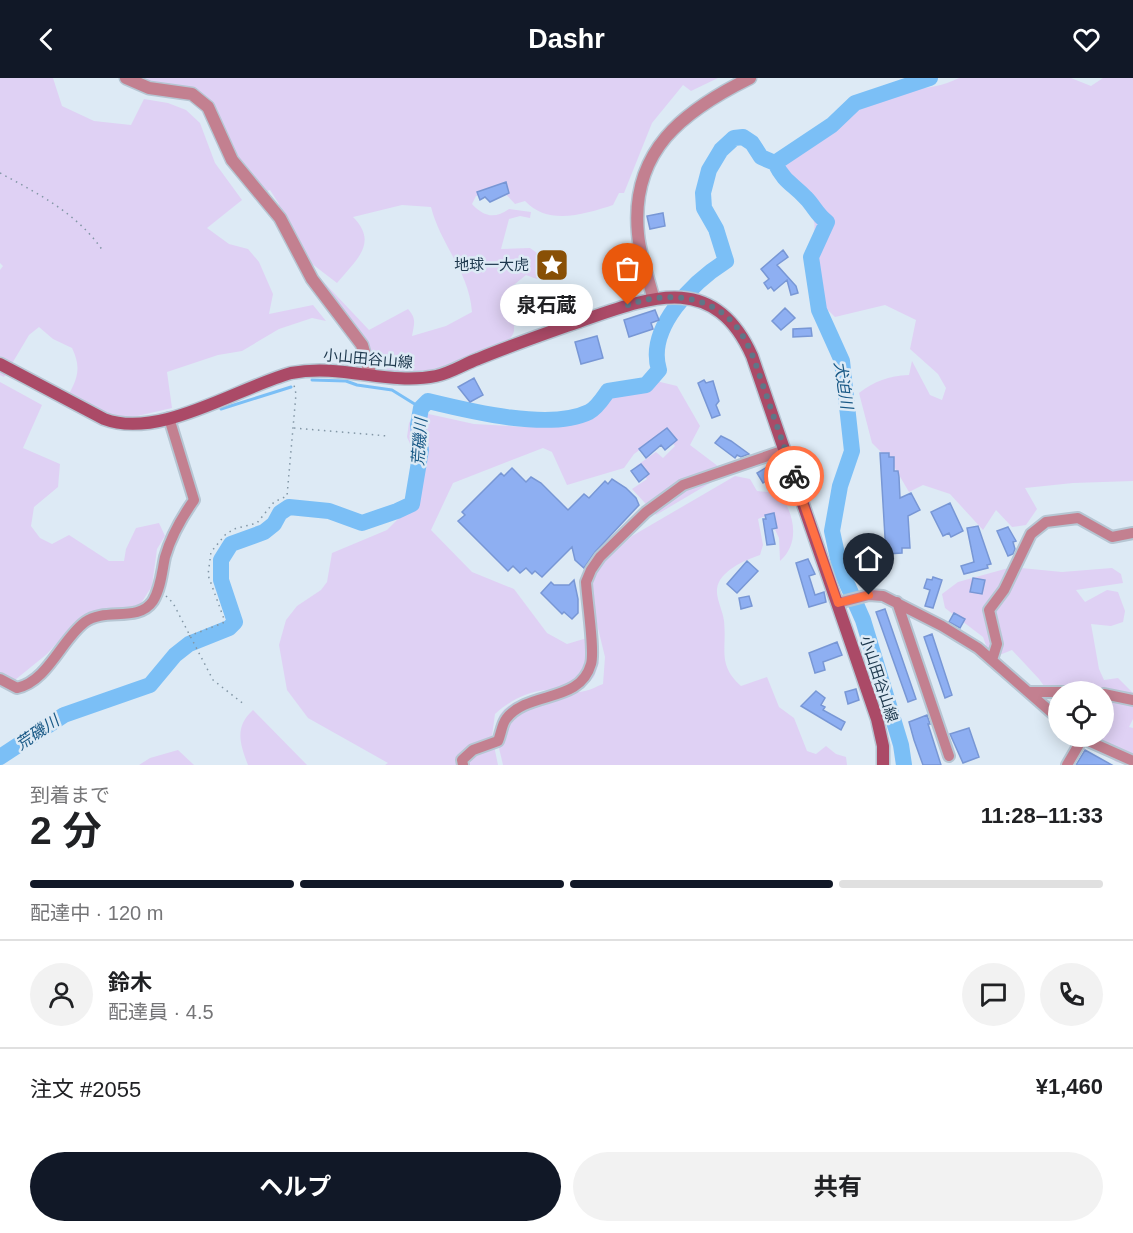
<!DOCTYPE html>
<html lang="ja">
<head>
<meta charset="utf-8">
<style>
  body { margin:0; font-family:Arial,"Noto Sans JP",sans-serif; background:#f2f2f2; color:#202124; height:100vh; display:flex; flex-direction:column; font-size:22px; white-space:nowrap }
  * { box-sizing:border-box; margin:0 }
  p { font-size:20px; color:#757577 }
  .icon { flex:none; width:33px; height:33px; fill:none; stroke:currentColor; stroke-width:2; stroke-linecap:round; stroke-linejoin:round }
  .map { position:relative; height:687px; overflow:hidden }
  .drawer { display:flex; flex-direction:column; background:#fff; flex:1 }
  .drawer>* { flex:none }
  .fabs { position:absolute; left:1048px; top:603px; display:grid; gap:12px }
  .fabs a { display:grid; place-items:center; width:66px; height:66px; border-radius:50%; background:#fff; box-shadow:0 3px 15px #0003; font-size:30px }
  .pin { position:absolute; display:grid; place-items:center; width:51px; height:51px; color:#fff; margin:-62px -26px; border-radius:50% 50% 50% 0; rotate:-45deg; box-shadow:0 0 6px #0007 }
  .pin .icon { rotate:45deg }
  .courier { position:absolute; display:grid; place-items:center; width:60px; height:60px; margin:-30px; border:4px solid #ff7043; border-radius:50%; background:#fff; color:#222; box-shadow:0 2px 8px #0007 }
  .bubble { position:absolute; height:42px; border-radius:21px; background:#fff; box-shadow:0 3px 15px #0003; font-size:20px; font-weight:700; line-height:42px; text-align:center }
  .overview em { font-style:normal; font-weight:700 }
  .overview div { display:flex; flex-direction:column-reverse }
  .overview { display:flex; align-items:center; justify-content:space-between; height:102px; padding:0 30px }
  h1 { font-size:39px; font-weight:700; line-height:45px }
  .bar { display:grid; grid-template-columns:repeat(4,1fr); gap:9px 6px; align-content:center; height:72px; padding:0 30px }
  .bar i { height:8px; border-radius:4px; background:#e0e0e0 }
  .bar .selected { background:#111827 }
  .bar p { grid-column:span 4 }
  .line { display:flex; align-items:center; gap:15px; padding:0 30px; border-top:2px solid #e0e0e0 }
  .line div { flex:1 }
  .round { display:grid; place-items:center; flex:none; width:63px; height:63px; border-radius:32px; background:#f2f2f2 }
  .cta { display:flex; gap:12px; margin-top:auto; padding:12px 30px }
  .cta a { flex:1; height:69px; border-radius:36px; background:#111827; color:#fff; font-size:24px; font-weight:700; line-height:69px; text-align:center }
  .cta a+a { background:#f2f2f2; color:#202124 }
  header { display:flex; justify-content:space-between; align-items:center; height:78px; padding:0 30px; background:#111827; color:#fff; font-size:27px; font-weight:700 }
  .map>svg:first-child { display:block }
  .green { fill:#dfd1f4 }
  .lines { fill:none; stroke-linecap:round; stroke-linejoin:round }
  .stream { stroke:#7bbff6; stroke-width:3 }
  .river { stroke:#7bbff6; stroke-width:16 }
  .building { fill:#8eaff2; stroke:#7897d5; stroke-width:1.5 }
  .minor-casing { stroke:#b6c6d3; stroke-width:14 }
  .tertiary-casing { stroke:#b6c6d3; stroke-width:15 }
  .secondary-casing { stroke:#b6c6d3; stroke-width:15 }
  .path { stroke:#8296a5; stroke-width:1.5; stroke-dasharray:1.5 4.5; stroke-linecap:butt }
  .minor { stroke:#c38090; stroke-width:10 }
  .tertiary { stroke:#c38090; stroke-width:12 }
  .secondary { stroke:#ab4a67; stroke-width:12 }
  .done { stroke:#607687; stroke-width:6; stroke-dasharray:0 10.8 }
  .route { stroke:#ff7043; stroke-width:8 }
  .labels { text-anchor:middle; stroke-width:5; stroke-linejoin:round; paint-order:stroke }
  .poi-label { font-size:15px; fill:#1c374c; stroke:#ddeaf5; text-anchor:end }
  .street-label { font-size:15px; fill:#1c374c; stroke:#ddeaf5 }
  .water-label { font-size:16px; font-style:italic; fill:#195986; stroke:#ddeaf5 }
</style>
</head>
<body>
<header><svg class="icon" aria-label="back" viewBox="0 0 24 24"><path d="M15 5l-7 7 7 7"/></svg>Dashr<svg class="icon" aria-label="heart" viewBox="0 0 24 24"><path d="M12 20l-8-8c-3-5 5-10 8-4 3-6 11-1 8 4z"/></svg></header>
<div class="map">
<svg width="1133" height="687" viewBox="0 0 1133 687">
  <rect width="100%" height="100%" fill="#ddeaf5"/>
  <path class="green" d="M0,0H53L62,28L94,43L131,47L144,21L168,25L186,32L200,45L215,85L242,122L207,150L229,166L248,171L259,184L273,216L269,236L313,227L326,243L312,240L279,251L242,273L218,277L167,294L172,330L103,346L64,325C76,303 83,293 72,270L53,261L39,249L29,257L4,299L0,297V192L3,188L0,185Z
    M136,0H718L691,13L683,7L652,45L624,115H619L613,127C585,136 548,148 525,123L515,126L502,112L476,118L472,126C484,139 495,141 509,131L531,134L530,140L520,138L509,141L501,171L530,170L547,182L549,190L537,201L526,197L510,210C509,223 517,249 513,256C506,273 435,296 416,296C406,296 392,295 384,290L315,198L317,197L369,252L408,231C417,241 414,246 412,258L446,248L472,234C469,193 441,168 431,129L402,127L353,139C379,165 356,182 337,205L290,169L275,140L279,126L270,112L254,118L230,89L206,35L195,25Z
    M959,0H1071L1091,8L1103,0H1133V403L1073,405L1025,410L1037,431L1026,447L1012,449L996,432L983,452L950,416L923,407L909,414L892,385L872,365L859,315C875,303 888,298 909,297L912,283L930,317L942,322L946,310L938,296L910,271L916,242L885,227L835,239C805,209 803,209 811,167C812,160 816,150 814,144C806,115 785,117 775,95L779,84C810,70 833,51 852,22L877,24L885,8C915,11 931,13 959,0Z
    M652,302L677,308L700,348L690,367L727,395L656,437L632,411L647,401L636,388L656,374L663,380L675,368L663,355L634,376L624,390L567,407L552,374L543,370L453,405L431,452L472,494L514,511L547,555L567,566L587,560L599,585L594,599L585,608C546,613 527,608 495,636L492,658L498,687H385L388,685L308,640L287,612L279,567L286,542L297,528L321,512L327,504L332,475L387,452L402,437L417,397L418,384L407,359L409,345L413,339L424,335L474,346L525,349L593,329L627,308Z
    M0,304L42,327L23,370L60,386L58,409L34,429L31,448L40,460L52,466L69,457L109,483H124L126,471L136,450L159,445L165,458L157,471L152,508L140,527L86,548H72L47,576L10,606L0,604Z
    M735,398L750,401L757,413L779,415C794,434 801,465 780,483L779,460L768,437L758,441L763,467L760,477C745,482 719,493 717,511C716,521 723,533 724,543C727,572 717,586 741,608L767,599L779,629L794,640L807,673L816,676L826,668L836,676L846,679L847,687H503C501,677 497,665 496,654C495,610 559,619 585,613C591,612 597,608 603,606L605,579L592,526L593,503L597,490L632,458Z
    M1012,489L1062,494L1112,490L1121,496L1123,505L1076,512L1085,524L1107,512L1118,514L1125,533L1123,544L1111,548L1091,546L1099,591L1104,602L1118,600L1133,615V641L1129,649L1133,650V687L1116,684L1084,659L1104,658V614H1059V629L1039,601L1012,572L997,578L988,573L983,559L945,530L942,516L958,504Z
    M253,632L307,687H248C240,666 234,649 253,632Z
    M178,672L194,687H139L150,680Z"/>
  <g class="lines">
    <path class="stream" d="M312,302L346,303L357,307L392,312L421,330
      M221,331L291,309
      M0,677H3"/>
    <path class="river" d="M775,85C785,105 792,105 806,120C814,128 817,137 827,144L811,179L819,232L842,283L852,373L840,408L832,453L840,490L863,542L901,667L904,687
      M775,85L832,47L855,25L930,0
      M0,679L64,637L150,607L175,577L189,566L229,550L235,544L221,502V482L231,466L264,454L274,446L280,435L289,429L329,433L362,445L397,433L412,426L421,372L418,347L421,330L428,323C469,333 550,353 589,334C597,330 603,320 608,313L646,307L659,292C646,250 693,204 726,183L716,151L704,130L703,115L709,92L721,72L734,60L743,59L752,65L761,79L775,85"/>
  </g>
  <path class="building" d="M506,104L509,115L490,124L485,119L480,122L477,114Z
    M663,135L665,148L650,151L647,138Z
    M783,172L788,179L777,187L796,208L798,215L791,217L787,202L774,213L771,209L768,211L764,205L769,201L761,191Z
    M785,230L795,240L781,252L772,243Z
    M655,232L659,242L651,245L653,251L629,259L624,242Z
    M811,250L812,258L793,259V251Z
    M597,258L603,280L581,286L575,264Z
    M474,300L483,317L470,324L458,309Z
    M704,302L706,305L713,303L719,323L716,327L720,337L712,340L698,305Z
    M667,350L677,362L665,372L661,367L646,380L639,371Z
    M721,358L731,363L749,376L741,379L737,377L735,380L715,365Z
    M880,375H889V379H894V393H898L899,399L900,420L911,415L920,432L908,438L910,470H902V475L886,476Z
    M641,386L649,396L639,404L631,393Z
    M767,389L775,403L768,407L766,403L763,405L757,395Z
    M512,390L526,404L531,399L541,405L568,432L584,416L589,420L605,403L608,406L612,401L626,410L636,420L639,427L595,474L584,490L575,482L572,469L542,499L535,493L532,496L526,490L520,495L513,488L508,493L458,443L465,437L462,434L501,395L504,398Z
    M950,425L963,453L951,459L949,455L943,458L931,434Z
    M774,435L777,450L772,451L775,466L767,467L763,441H766L765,437Z
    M978,448L991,486L987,487L988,490L964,496L961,488L974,484L967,450Z
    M1008,449L1016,463L1013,464L1015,471L1013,476L1008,478L997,453Z
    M808,481L815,496L809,498L815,517L824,514L826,524L809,529L796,485Z
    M747,483L758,493L737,515L727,506Z
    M933,499L942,502L933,530L925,528L930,512L924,510L927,501L932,502Z
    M973,500L985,502L982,516L970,514Z
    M574,502L578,521V535L572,541L564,534L562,536L541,515L551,504L554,507H569Z
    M749,518L752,528L741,531L739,520Z
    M885,531L916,621L908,624L876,534Z
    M954,535L965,541L960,550L949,544Z
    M932,556L952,617L945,620L924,559Z
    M837,564L842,577L823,584L825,592L815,595L809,575Z
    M856,611L859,622L848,626L845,614Z
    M816,613L825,620L821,627L825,629L823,632L845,644L841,652L801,628Z
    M927,637L930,646H928L941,687H923L914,662L909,644Z
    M969,650L979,679L963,685L950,656Z
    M1085,672L1112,687H1076Z"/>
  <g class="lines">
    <g class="minor-casing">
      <path id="minor" d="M897,524L949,678
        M838,525L869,517L883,518L942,548L978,570L1059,641
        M992,582L997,566L989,532L1004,512L1031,456L1046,444L1078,440L1112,459L1133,455
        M0,601L17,610C48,603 61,562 85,544C105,529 138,545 153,523C161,510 162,493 165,479C171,458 182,439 194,422L169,340
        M1031,614H1079
        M1104,616L1133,622
        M1077,658L1133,683
        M463,687L462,682L473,672L498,663C501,656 502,646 506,641C528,612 580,626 591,586C595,573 587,523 586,504L591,492L600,479L646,434L683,407L785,372
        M1067,687L1081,663"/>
    </g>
    <g class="tertiary-casing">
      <path id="tertiary" d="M126,0L149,10L192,16L208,29L232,82L280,140L312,201L362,267L370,295
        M653,219C648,199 640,178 638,156C630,73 683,33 750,0"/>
    </g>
    <g class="secondary-casing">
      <path id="secondary" d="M0,286L104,341C159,362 237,310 291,295C343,285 388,308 436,298C451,295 464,286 478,281C512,267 547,255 581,243C650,219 714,193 752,278L877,641L883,668V687"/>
    </g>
    <path class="path" d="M0,95C39,116 78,136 103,173
      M294,350L388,358
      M166,518L173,525L213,602L245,627
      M189,558L223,545L224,541L208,497L211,474L225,457L234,451L257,445L274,424L287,418L296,316L294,307"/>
    <use href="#minor" class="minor"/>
    <use href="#tertiary" class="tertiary"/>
    <use href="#secondary" class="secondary"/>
  </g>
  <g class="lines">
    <path class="done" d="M628,227C670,212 720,217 744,260C754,277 759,297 766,316C775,343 785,370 794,398"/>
    <path class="route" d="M794,398L838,525L869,517"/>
  </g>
  <defs>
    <g id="sight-square" transform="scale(1.725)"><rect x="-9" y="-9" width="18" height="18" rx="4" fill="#895006" stroke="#ddeaf5"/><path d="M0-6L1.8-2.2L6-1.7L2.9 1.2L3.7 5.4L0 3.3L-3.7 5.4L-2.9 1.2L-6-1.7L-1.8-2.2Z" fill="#fff"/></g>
  </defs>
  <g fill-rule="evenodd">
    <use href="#sight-square" x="552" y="187"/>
  </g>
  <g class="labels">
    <g class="poi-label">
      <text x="529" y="192">地球一大虎</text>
    </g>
    <g class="street-label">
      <text transform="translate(368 281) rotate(5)" y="5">小山田谷山線</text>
      <text transform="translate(879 601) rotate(72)" y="5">小山田谷山線</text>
    </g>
    <g class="water-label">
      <text transform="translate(844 307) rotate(81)" y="6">犬迫川</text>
      <text transform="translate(419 364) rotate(-86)" y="6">荒磯川</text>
      <text transform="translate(37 654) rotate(-34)" y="6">荒磯川</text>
    </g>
  </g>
</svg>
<div class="fabs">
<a><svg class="icon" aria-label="locate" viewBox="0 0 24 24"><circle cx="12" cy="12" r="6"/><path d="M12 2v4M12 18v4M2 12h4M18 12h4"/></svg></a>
</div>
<div class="pin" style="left:628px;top:227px;background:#ea580c"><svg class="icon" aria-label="bag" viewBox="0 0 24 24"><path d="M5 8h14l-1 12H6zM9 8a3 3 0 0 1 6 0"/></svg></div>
<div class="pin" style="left:869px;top:517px;background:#1f2937"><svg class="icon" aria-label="home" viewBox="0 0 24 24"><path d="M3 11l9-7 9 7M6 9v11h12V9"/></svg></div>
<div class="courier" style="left:794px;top:398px"><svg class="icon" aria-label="bike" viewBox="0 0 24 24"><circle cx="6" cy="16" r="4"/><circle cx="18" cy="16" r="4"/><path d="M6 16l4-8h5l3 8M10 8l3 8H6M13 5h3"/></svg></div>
<div class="bubble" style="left:500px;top:206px;width:93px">泉石蔵</div>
</div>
<section class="drawer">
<div class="overview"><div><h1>2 分</h1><p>到着まで</p></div><em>11:28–11:33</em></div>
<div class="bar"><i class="selected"></i><i class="selected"></i><i class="selected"></i><i></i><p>配達中 · 120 m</p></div>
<div class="line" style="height:108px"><a class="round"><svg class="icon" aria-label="person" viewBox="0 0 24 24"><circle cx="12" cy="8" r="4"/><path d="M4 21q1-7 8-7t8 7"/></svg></a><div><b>鈴木</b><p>配達員 · 4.5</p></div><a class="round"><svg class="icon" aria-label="chat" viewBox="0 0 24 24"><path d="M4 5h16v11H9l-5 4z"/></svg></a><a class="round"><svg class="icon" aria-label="phone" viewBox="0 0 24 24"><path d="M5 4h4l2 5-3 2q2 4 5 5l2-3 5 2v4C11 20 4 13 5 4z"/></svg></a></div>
<div class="line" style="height:78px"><div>注文 #2055</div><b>¥1,460</b></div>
<div class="cta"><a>ヘルプ</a><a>共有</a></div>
</section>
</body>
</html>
